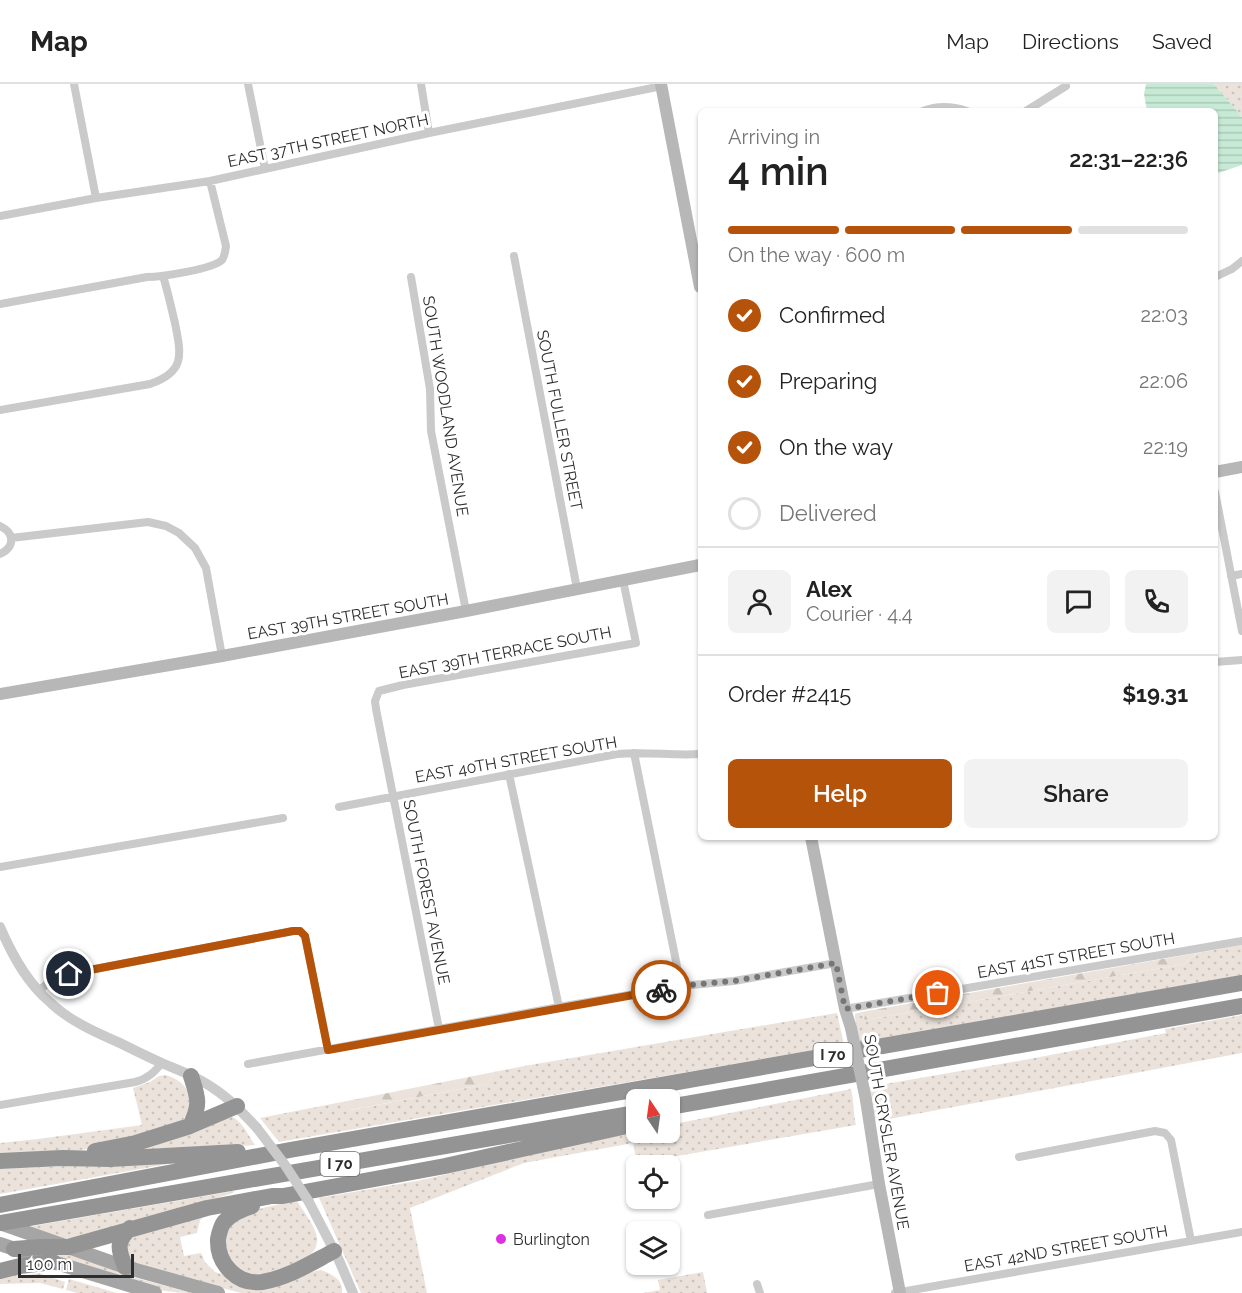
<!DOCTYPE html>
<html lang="en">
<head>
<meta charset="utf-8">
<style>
  body { margin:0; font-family:Raleway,sans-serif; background:#f2f2f2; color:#222; height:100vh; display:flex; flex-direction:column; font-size:22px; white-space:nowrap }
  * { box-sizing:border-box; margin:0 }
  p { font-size:20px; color:#767676 }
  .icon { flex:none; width:33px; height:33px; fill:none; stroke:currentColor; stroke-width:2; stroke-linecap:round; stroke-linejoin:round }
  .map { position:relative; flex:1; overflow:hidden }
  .sheet { position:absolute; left:698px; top:24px; width:520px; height:732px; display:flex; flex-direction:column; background:#fff; border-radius:9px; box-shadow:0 2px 4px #0004 }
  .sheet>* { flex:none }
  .needle { width:39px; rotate:347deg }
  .buttons { position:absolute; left:626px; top:1005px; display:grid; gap:12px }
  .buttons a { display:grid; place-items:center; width:54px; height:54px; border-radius:9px; background:#fff; box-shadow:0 2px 4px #0004; font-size:30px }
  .scale { position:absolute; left:18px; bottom:15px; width:116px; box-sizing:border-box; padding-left:6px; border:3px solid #2d2d2d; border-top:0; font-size:16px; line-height:21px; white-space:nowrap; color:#2d2d2d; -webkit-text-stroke:4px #fff; paint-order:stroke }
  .pin { position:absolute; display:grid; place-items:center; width:51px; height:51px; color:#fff; margin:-26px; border:3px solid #fff; border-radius:50%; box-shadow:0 2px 6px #0007 }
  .courier { position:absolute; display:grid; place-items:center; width:60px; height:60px; margin:-30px; border:4px solid #b45309; border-radius:50%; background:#fff; color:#222; box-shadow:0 2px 8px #0007 }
  .summary em { font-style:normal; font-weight:600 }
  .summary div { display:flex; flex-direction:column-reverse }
  .summary { display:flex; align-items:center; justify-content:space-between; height:102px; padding:0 30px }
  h1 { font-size:39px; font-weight:600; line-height:45px }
  .bar { display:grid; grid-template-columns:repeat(4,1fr); gap:9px 6px; align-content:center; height:72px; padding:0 30px }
  .bar i { height:8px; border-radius:4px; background:#e0e0e0 }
  .bar .on { background:#b45309 }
  .bar p { grid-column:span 4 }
  .line { display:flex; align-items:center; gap:15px; padding:0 30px; border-top:2px solid #e0e0e0 }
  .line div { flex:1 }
  .round { display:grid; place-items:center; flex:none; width:63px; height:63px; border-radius:9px; background:#f2f2f2 }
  ol { padding:0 30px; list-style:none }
  li { display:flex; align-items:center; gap:18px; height:66px }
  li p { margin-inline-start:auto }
  li .icon { padding:6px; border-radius:50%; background:#b45309; color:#fff; stroke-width:4 }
  li:last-child { color:#767676 }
  li i { width:33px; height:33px; border:3px solid #e0e0e0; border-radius:50% }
  .cta { display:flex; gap:12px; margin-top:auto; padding:12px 30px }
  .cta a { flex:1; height:69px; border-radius:9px; background:#b45309; color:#fff; font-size:24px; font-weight:600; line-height:69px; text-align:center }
  .cta a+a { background:#f2f2f2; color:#222 }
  header { display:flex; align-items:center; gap:36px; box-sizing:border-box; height:84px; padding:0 30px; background:#fff; border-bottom:2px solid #e0e0e0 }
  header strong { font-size:28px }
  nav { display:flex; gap:33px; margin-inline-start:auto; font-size:21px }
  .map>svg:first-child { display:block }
  .grass { fill:url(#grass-dots) }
  .forest { fill:url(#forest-firs) }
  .water { fill:url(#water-rules) }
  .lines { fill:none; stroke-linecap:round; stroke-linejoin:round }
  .minor { stroke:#cacaca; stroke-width:8 }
  .tertiary { stroke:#cacaca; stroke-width:10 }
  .secondary { stroke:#b7b7b7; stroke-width:12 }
  .primary { stroke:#a5a5a5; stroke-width:14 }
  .motorway { stroke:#949494; stroke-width:16 }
  .tertiary-bridge { stroke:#cacaca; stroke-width:10 }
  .secondary-bridge { stroke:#b7b7b7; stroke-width:12 }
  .done { stroke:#767676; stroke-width:6; stroke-dasharray:0 10.8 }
  .route { stroke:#b45309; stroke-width:8 }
  .poi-dot { fill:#dc31e2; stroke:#fff; stroke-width:2 }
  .labels { text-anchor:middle; stroke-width:6; stroke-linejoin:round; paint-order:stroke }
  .shield { fill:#fff; stroke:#6c6c6c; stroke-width:1.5 }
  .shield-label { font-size:15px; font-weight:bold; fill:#2d2d2d }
  .street-label { font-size:16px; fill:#2d2d2d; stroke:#fff }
  .poi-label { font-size:16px; fill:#2d2d2d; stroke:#fff; text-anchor:start }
</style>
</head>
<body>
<header>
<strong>Map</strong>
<nav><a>Map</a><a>Directions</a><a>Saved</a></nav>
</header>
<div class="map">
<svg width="1242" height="1209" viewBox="0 0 1242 1209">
  <defs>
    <pattern id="grass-dots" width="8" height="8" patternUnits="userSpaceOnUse" patternTransform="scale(1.5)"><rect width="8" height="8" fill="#ebe3db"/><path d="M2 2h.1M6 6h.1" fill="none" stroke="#cac3bc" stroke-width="1.8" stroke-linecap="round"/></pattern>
    <pattern id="forest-firs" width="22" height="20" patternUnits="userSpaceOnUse" patternTransform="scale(1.5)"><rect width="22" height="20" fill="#ebe3db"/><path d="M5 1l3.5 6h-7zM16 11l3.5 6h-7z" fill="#cac3bc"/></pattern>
    <pattern id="water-rules" width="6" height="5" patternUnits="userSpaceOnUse" patternTransform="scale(1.5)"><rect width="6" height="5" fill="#c7ead6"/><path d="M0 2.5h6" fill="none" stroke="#abc9b8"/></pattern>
  </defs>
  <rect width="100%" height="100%" fill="#fff"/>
  <path class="grass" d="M1214,0H1242V33Z
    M1242,861V891L859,959L855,933V930L861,928L865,936L1184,880L1197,869Z
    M837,929L844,961L279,1058L260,1034L342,1018L351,1026L487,1000L494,988L524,982Z
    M1242,931V969L873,1038L868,1003L1024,976L1166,949L1165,945Z
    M165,991C189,997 198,1018 182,1037C158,1045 135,1054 111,1060C75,1069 37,1070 0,1071V1059L38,1055L142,1041L133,1004L150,998L159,992Z
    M851,1005C854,1017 853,1029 856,1041L637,1079L633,1059L524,1079L410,1124L427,1209H361L319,1114L422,1096L584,1058L636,1048H669V1041Z
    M230,1032C242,1036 248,1051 255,1061L137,1069L124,1066Z
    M185,1077L0,1110V1085Z
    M234,1107L233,1109L83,1154L63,1155L27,1143Z
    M297,1117C303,1127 319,1146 317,1158C315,1181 265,1194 246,1189C240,1187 233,1179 228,1175C227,1168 224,1157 225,1151C232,1126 277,1121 297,1117Z
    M210,1127L200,1136L197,1149L180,1153L184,1172L201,1169L205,1178L215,1188L234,1194L256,1199L321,1186C332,1190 344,1196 342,1209H241L148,1184L131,1179L123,1159L128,1153Z
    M32,1165L61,1167L132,1193L192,1209C139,1209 82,1182 32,1165Z
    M20,1188L22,1192L39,1189L65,1198L63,1205L40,1199L0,1200V1193Z
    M703,1188L707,1209H643L660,1206L658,1196Z
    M69,1195L117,1209H77L66,1206Z"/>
  <path class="forest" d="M1197,869L1184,880L865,936L861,928Z
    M494,988L487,1000L350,1026L342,1018Z"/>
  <path class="water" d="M1146,0H1214L1242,33V81L1215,90V27H1147L1144,10Z"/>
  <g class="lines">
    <path class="minor" d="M74,0L96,114
      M248,0L265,85
      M421,0L429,49
      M923,27C938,21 952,22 967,27
      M1026,27L1066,2
      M0,132L96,114L210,97L429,49L662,2
      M514,172L577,505
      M411,193L430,305L431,347L466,527
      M1215,193L1232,185L1242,177
      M0,220L147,193C161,193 213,185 222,176C225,172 225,167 226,162L210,97
      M0,326L150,300C186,288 181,270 175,239C171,223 168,208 163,192
      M1215,408L1242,547
      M0,442C15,449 15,463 0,470
      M11,454L148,438L166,442L179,449L195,464L206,484L222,572
      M1231,492L1242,490
      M1215,578L1242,576
      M634,669L681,902
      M509,690L559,923
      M339,723L617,670C645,667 673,672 700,670
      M0,783L283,734
      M38,907L55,894L69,890L293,847H300L305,852L328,966
      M845,925L1242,857
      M439,945L376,625L375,617L379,607L403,601L636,559L623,496
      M248,980L559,923L681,902L734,897L836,879
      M0,1021L135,998C148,995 154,988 162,979
      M1019,1073L1155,1047L1165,1049L1171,1056L1191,1157
      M708,1131L879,1100
      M757,1200L760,1209
      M895,1209L1242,1148"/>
    <path class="tertiary" d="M0,843C12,871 27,899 51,919C71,938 97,949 122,960C136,967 150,974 164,980C181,987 198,993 213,1004C230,1015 243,1029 257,1044
      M309,1118L338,1174L353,1209"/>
    <path class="secondary" d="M661,0L700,203
      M1215,388L1242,383
      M0,610L222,572L466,527L700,481
      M811,753L845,925L851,944
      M866,1016L879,1100L900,1209"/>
    <path class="primary" d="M0,1139L125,1183L218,1209
      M0,1160L53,1178L155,1209"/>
    <path class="motorway" d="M669,1023L1242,922
      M190,1042C201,1020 198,1014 191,992
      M95,1067L136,1059L190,1042L237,1022
      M0,1077L62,1074L110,1075L238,1068
      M0,1121L290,1066L1242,899
      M252,1122C242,1125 231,1130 224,1138C221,1142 219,1150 218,1155C217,1180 237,1201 262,1198C288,1194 311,1179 334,1167
      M0,1139L636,1029
      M14,1165L40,1163H68L207,1124L272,1112H283L445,1082L636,1040
      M125,1183C118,1165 116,1158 130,1144
      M0,1187L20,1182L53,1178"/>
    <path class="tertiary-bridge" d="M257,1044L285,1081L309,1118"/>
    <path class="secondary-bridge" d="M851,944L866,1016"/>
  </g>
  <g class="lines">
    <path class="done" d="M661,906L681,902L734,897L836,879L845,925L938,909"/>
    <path class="route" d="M69,890L293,847H300L305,852L328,966L661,906"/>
  </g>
  <circle class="poi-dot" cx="501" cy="1155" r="6"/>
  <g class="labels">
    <g class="shield">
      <rect x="813.5" y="959" width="39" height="24" rx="4.5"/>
      <rect x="320.5" y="1068" width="39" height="24" rx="4.5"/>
    </g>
    <g class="shield-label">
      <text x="833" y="976">I 70</text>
      <text x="340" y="1085">I 70</text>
    </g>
    <g class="street-label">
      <text transform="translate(328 56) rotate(-12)" y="6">EAST 37TH STREET NORTH</text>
      <text transform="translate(446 322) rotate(81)" y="6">SOUTH WOODLAND AVENUE</text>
      <text transform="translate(560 336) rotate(79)" y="6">SOUTH FULLER STREET</text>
      <text transform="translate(348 532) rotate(-10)" y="6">EAST 39TH STREET SOUTH</text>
      <text transform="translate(505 568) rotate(-11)" y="6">EAST 39TH TERRACE SOUTH</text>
      <text transform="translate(516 675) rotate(-10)" y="6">EAST 40TH STREET SOUTH</text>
      <text transform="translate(427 808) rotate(79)" y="6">SOUTH FOREST AVENUE</text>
      <text transform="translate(1076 871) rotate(-10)" y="6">EAST 41ST STREET SOUTH</text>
      <text transform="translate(887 1048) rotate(80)" y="6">SOUTH CRYSLER AVENUE</text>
      <text transform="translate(1066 1164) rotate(-10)" y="6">EAST 42ND STREET SOUTH</text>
    </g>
    <g class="poi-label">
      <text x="513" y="1161">Burlington</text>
    </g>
  </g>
</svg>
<div class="buttons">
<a><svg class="needle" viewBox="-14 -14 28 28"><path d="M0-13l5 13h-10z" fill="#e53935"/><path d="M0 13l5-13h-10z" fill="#767676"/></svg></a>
<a><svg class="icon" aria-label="locate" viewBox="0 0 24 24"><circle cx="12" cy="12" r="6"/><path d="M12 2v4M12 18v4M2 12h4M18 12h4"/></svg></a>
<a><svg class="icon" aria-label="layers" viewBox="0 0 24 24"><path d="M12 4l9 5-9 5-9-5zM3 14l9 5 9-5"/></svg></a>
</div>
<div class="scale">100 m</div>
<div class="pin" style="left:938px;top:909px;background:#ea580c"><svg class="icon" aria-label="bag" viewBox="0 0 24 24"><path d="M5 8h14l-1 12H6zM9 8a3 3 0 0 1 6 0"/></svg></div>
<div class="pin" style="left:69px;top:890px;background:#1f2937"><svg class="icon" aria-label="home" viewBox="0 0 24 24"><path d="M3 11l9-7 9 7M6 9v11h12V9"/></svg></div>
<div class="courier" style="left:661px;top:906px"><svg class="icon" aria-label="bike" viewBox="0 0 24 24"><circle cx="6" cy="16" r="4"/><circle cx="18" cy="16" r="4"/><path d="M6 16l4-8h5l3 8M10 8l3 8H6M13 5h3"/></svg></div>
<section class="sheet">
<div class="summary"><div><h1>4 min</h1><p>Arriving in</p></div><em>22:31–22:36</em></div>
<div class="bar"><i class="on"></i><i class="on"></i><i class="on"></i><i></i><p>On the way · 600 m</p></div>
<ol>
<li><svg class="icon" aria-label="check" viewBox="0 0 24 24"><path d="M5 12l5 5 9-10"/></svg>Confirmed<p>22:03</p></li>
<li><svg class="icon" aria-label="check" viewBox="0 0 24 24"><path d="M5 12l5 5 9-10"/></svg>Preparing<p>22:06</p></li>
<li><svg class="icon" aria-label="check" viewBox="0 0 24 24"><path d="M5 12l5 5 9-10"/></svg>On the way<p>22:19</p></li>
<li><i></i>Delivered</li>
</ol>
<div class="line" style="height:108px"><a class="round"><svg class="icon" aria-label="person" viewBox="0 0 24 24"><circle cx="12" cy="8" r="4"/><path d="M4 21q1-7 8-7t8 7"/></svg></a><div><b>Alex</b><p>Courier · 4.4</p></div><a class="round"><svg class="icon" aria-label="chat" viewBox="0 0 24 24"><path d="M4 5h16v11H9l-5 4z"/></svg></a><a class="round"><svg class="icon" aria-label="phone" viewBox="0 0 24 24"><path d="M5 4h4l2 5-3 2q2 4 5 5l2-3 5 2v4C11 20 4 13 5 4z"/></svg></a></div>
<div class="line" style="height:78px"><div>Order #2415</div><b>$19.31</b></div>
<div class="cta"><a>Help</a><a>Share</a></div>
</section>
</div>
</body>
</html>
